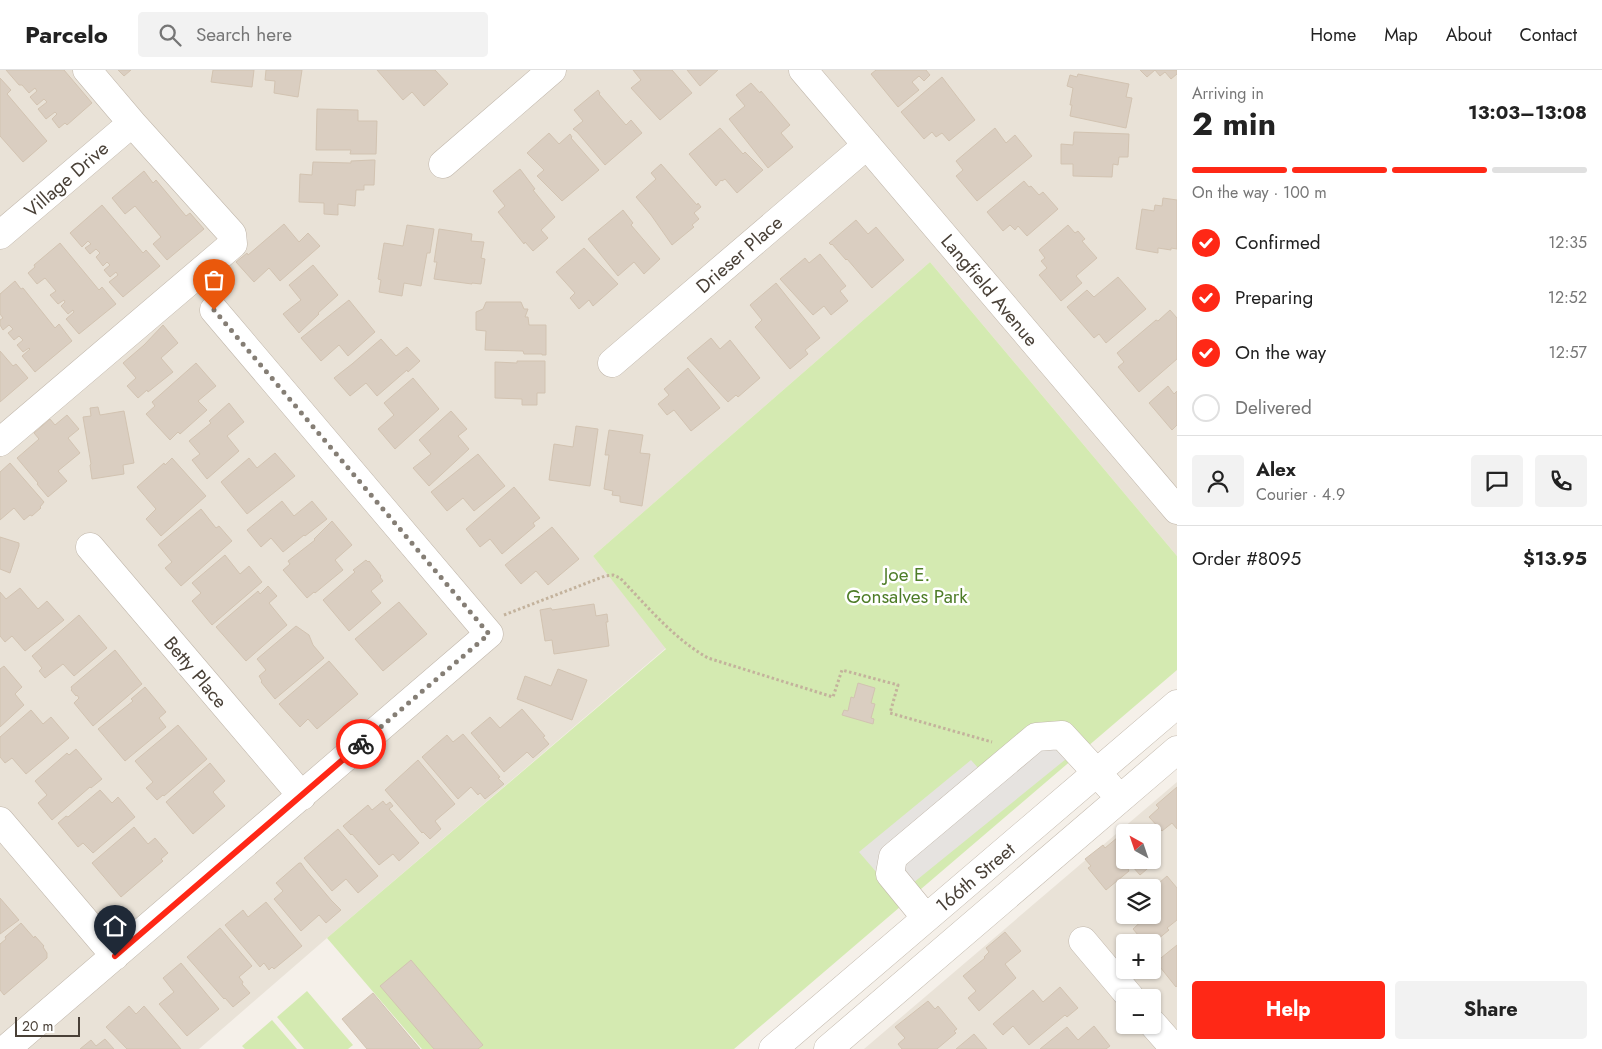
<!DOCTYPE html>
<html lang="en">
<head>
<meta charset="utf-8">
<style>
  body { margin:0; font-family:Jost,sans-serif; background:#f2f2f2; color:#222; height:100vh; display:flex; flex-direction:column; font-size:19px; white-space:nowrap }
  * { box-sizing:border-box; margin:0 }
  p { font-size:16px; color:#767676 }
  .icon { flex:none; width:28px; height:28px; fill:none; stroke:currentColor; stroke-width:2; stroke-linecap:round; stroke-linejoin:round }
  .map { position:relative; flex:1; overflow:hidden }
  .side { display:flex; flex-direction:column; background:#fff; width:425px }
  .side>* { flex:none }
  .needle { width:32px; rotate:320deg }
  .buttons { position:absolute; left:1116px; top:754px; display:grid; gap:10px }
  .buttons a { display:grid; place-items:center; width:45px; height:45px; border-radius:5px; background:#fff; box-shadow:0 1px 4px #0004; font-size:25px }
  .scale { position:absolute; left:15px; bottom:12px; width:65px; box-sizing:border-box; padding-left:5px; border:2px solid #494037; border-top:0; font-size:14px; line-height:18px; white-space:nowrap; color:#494037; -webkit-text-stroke:4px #fff; paint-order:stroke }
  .pin { position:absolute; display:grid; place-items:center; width:42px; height:42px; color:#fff; margin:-51px -21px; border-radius:50% 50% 50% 0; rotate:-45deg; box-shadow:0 0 5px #0007 }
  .pin .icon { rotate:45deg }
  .courier { position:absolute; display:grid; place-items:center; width:50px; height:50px; margin:-25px; border:4px solid #ff2816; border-radius:50%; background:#fff; color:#222; box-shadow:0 1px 6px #0007 }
  .head em { font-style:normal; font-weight:700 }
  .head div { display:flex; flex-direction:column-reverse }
  .head { display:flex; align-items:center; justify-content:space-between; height:85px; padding:0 15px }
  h1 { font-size:32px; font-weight:700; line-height:38px }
  .bar { display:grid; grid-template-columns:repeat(4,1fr); gap:8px 5px; align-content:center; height:60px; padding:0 15px }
  .bar i { height:6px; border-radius:4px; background:#e0e0e0 }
  .bar .on { background:#ff2816 }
  .bar p { grid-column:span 4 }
  .line { display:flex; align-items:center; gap:12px; padding:0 15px; border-top:1px solid #e0e0e0 }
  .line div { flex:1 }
  .round { display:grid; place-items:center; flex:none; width:52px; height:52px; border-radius:5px; background:#f2f2f2 }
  ol { padding:0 15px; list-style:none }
  li { display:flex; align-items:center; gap:15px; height:55px }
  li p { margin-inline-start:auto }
  li .icon { padding:5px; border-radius:50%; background:#ff2816; color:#fff; stroke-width:4 }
  li:last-child { color:#767676 }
  li i { width:28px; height:28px; border:2px solid #e0e0e0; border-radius:50% }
  .action { display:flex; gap:10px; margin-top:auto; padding:10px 15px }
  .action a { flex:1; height:58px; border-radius:5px; background:#ff2816; color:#fff; font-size:20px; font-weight:700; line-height:58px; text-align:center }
  .action a+a { background:#f2f2f2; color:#222 }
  header { display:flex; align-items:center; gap:30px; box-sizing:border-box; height:70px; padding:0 25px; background:#fff; border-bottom:1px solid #e0e0e0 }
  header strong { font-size:24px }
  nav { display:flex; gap:28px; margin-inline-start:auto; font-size:18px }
  .search { width:350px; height:45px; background:#f2f2f2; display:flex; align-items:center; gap:12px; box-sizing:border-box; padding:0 18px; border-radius:5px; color:#767676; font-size:19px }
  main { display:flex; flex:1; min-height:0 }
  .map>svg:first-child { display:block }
  .residential { fill:#e9e2d7; fill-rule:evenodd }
  .green { fill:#d4eab1 }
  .parking { fill:#e6e3e0 }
  .building { fill:#dacec1; stroke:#d2c3b1 }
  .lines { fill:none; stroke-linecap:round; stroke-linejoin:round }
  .minor-casing { stroke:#c1b7ab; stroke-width:29 }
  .path { stroke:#c3b29c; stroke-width:3; stroke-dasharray:2.5 2.5; stroke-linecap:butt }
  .minor { stroke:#fff; stroke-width:28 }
  .done { stroke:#857e75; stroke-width:5; stroke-dasharray:0 9 }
  .route { stroke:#ff2816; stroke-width:6 }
  .labels { text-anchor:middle; stroke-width:5; stroke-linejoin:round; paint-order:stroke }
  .street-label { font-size:19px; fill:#494037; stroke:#fff }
  .park-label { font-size:19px; fill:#4e7d28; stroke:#fff }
</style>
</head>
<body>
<header>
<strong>Parcelo</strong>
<div class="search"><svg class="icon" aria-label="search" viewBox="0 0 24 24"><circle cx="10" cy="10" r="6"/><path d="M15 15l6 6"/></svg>Search here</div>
<nav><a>Home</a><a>Map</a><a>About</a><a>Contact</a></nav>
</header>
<main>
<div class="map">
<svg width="1177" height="979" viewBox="0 0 1177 979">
  <rect width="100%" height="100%" fill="#f5f0e9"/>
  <path class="residential" d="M0,0H1177V486L930,192L593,486L666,578L327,868L199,979H0Z
    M1177,712V979H864ZM1125,762H1152V790H1125ZM1125,818H1152V845H1125ZM1125,872H1152V900H1125ZM1125,928H1152V955H1125Z"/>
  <path class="green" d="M930,192L1177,486V600L734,979H422L327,868L666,579L593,486Z
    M307,921L353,975L348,979H304L277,947Z
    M272,950L297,979H245L242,976Z"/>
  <path class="parking" d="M1049,673L1066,689L897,826L859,782L971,690L994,716Z"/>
  <path class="building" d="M6,0H64L92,33L67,55L65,53L59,58L52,49L57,44L55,42L46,49L38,39L47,32L44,29L37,35L30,27L37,21L35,18L29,23L22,15H19Z
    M118,0H131L124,6Z
    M213,0H254L252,17L211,12Z
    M266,0H302L298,27L274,23L275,11L265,10Z
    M377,0H435L448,14L424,36L412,22L403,30Z
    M633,0H672L692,23L660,50L631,18L641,10Z
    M687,0H718L700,16Z
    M876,0H926L930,5L924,11L919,6L912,12L919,20L898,37L871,4Z
    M1140,0H1155L1147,7Z
    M1155,0H1177V4L1171,9L1165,2L1160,6Z
    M1078,4L1129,14L1126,27L1132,28L1126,58L1070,46L1072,35H1070L1073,18L1067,16L1070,5L1077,7Z
    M942,7L975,50L949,71L942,63L936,67L932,62L924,69L901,42Z
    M0,8L11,20L7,24L47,71L23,92L0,66Z
    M751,13L760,23L761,21L790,55L781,63L793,77L768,98L729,49L745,36L736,25Z
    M598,20L600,23L599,24L626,55L631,50L642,63L605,95L577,62L573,59L583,51L574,40Z
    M317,39L358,40V51H377L376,84H350L351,80H316Z
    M720,58L743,84L745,82L763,100L737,123L725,109L722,111L721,110L716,116L689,84Z
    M995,58L1006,73L1015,65L1032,86L977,131L956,106L963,100L956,91Z
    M1074,62L1129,64L1128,87H1119L1118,95L1113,94L1112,107L1073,106V94H1061V74L1073,75Z
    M549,63L559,74L570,64L572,67L571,68L599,100L562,131L537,106L544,100L527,83Z
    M372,90H375L374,115H364V120H356L355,136L338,134V145L324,144V133L299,132L300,104L312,105L313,92L351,93V91Z
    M661,94L697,135L698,133L701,137L694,143L699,149L692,155L694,157L672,175L651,145L636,127L656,109L651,103Z
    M520,99L535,119L533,120L555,147L541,160L548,168L533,181L525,172L524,174L498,142L505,136L493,121Z
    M144,101L153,113L156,110L186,146L190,143L204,159L167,190L153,174L161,167L135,136L125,144L112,128Z
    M1024,111L1029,117L1031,116L1039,125L1043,122L1058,139L1027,166L1018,156L1015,160L1010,155L1003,161L987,142Z
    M1163,128L1177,130V179L1171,178V180L1158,178V183L1136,179L1142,139L1154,141L1155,135L1162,136Z
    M102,135L143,183L146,180L160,196L123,227L109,212L118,205L116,202L110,207L104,200L110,195L107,192L103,196L96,187L100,183L96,179L90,184L85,178L91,174L88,171L82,177L70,163Z
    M623,140L633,153L631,155L660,189L644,204L634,192L618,206L588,169Z
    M856,150L868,164L876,157L904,190L872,218L847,189L846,190L832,174L831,175L829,173Z
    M284,154L299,172L308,163L320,176L280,211L269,198L254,212L236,192L247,183L248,185Z
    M407,155L434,159L430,183H427L421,216L404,213L402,226L379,222L381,210L378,209L384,173L403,176Z
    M1068,155L1075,163L1078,161L1085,169L1082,171L1097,188L1076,206L1082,213L1061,231L1039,205L1047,198L1041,191L1045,188L1039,180Z
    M439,159L472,164L471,171L484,172L481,188L485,189L481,214L472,213V214L434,209L437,192H434Z
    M60,173L99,220L102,217L116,234L79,264L66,249L74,242L73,240L68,244L61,236L65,232L64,230L58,234L50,225L56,221L45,208L37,214L28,203L35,197L34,195Z
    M584,178L618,214L593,236L589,230L579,239L570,228L575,223L556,202Z
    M820,184L846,216L840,221L848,231L831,245L824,236L813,245L780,209L805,188L809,193Z
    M313,195L338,225L318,243L319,244L299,263L283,244L301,230L289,215Z
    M1118,207L1146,239L1106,273L1099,264L1094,268L1067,237L1087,220L1094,227Z
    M15,211L21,219L23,218L55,258L59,254L72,271L35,302L22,286L30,279L29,278L23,282L17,275L23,270L19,266L14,270L8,263L13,259L9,255L3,260L0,255V250L3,248L0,244V224Z
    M776,213L820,268L805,280L808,284L790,299L755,257L762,250L750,235Z
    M349,230L375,262L348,286L339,275L321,291L301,268Z
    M486,232H521L524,239H528L525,247H528L529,255H546V285H542V284H524L523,281L485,280L486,261L476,260V242L483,239Z
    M1170,240L1177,248V289L1139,322L1118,297L1124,292L1117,283L1156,250L1158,251Z
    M163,255L178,273L161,288L173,302L148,322L147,320L138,328L127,316L136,308L123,293L144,275Z
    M711,268L720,279L730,270L760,308L738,327L736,325L728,332L687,288Z
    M381,269L396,286L407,277L420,291L408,302L407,300L377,326L366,313L350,326L334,308L352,294Z
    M0,281L13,296L16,294L28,308L0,332Z
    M517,291H545V323H537V335H522V329L495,328V292L517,293Z
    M196,293L216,316L198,331L207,340L180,364L178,362L170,370L146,344L155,336L152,332Z
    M688,298L720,338L691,361L674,340L667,345L658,334L669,325L664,319Z
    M413,308L439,339L395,379L378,359L394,345L384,333Z
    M1168,316L1174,324L1177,321V355L1172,360L1149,333Z
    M229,333L244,352L227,366L239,381L207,409L192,390L200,384L189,371L211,353L209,351Z
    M98,337L100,345L124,341L134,393L123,395L124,404L92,409L90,395L91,394L83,347L91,346L90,338Z
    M451,341L467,359L458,366L469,379L429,416L413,398L431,384L419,370Z
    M67,345L79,359L68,368L80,383L58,401L67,411L48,427L37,414L38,413L17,388L39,369L34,363L50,349L55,355Z
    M576,356L598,359L590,416L549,410L554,374L573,377Z
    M609,360L643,365L640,383L650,384L642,436L620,432V426L612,425L613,421L604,419L609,385H605Z
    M275,383L295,406L247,444L221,412L249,388L257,398Z
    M478,384L505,416L474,441L463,428L447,441L431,422Z
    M172,388L206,426L161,466L146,449L156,439L137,417L164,393L165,395Z
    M10,393L44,432L40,437L41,438L32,446L30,445L24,450L14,438L0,450V402Z
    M514,417L540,448L533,453L535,456L502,484L490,469L480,477L466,459Z
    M282,431L294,446L312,431L327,449L305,466L304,465L283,482L271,468L261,477L247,460Z
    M201,439L216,458L219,456L232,471L181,516L165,498L172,492L158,475Z
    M332,451L352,475L335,490L343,500L315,523L314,522L307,528L283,500L290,494L288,491L315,470L314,469Z
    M552,457L579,489L548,515L536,501L521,514L505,495Z
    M0,467L19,473V476L10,503L0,499Z
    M225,485L240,504L249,496L262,512L212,555L192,531L201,523L192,513Z
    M366,490L368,492L369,491L381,506L380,507L383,511L371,521L381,533L349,561L323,530L355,502L353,500Z
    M268,516L277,526L269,533L287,555L246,591L216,557L258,521L260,524Z
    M20,518L38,539L47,531L64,550L25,581L12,566L5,572L0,566V522L6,529Z
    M399,532L427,564L383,601L355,569Z
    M594,534L596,546L607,544L608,552H606L609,576L554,584L552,570L545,571L540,540L551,538L552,540Z
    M79,545L107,578L74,606L63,594L45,608L39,601L42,598L32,586Z
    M296,556L309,565L313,575L324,588L275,629L261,612L262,611L259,606L266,600L257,589Z
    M115,580L142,614L93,656L74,633L79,628L77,625L76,626L71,620L72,619L71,617Z
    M329,591L358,624L317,659L308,649L300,657L279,634Z
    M4,596L22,617L15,624L24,635L0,657V599Z
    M558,599L587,610L572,650L517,629L525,606L551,616Z
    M858,613L875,618L871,633L875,634L871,648L874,649L873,654L842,645L844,640L848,641L851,627L854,628Z
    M145,617L166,642L159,648L166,657L125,691L98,659L133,631L131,629Z
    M522,639L545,666L543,667L549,674L533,688L527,682L504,702L471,663L490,647L500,658Z
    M31,640L43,654L51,647L69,668L26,704L12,688L5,693L0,687V667Z
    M178,655L207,689L164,726L163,725L157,730L146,718L153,712L135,691Z
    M463,664L500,707L498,708L504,714L485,729L480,723L478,725L471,717L458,729L422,687L447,665L453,672Z
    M76,679L102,709L91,718L90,717L52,750L38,733L47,725L35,711L67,683L69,685Z
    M418,690L455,734L435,751L441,759L430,769L423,762L422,763L385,720Z
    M210,693L225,711L213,722L225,736L193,764L166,732Z
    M1177,717V759L1172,753L1162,761L1149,747L1159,738L1156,735Z
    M100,720L112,733L118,727L135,747L93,783L83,773L78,777L58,753L66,746L68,747Z
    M383,731L386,735L390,732L393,736L389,739L419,773L399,791L393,784L379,795L352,764L351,765L343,756L368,735L372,740Z
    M134,757L148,774L155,768L168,783L161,789L163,791L121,827L92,793Z
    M338,759L378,806L358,823L346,809L332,821L304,788Z
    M1124,762L1125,790H1152V779L1160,788L1140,805L1132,796L1128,799L1129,801L1106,820L1088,798L1091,796L1085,789L1103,775L1105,778Z
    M299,793H301L305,799L331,830L341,840L326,853L319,845L301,861L274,829L283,821L276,813Z
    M1167,806L1177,818V850L1167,858L1169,860L1152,874L1144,872L1133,859L1148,845H1152V819Z
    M0,828L19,850L0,864Z
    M266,832L302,876L274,899L272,897L269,900L264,893L260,897L225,855L243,840L248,847Z
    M21,853L34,868L35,866L44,876L43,877L47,883V888L4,925L0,920V874L6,869L5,867Z
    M220,858L252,896L239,907L243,912L242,914L250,923L233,937L225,928L224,929L187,887Z
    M1005,862L1021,881L1005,894L1016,908L979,941L968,928L976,921L963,906L985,888L984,887L989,882L986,878Z
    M1177,875V916L1176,917L1156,892Z
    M411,890L483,975L478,979H434L380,916Z
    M181,893L219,939L187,966L159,934L174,922L163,908Z
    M1060,917L1078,938L1067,947L1065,945L1029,975L1013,956L1003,965L993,954L1033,920L1043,932Z
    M373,923L420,979H367L342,949Z
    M928,931L935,939L938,936L957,959L954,961L956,963L937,979H902L898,974L905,968L895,957Z
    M129,936L136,944L144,936L181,979H127L106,957Z
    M1094,956L1110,976L1106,979H1040L1067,957L1078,970Z
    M974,964L987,979H956Z
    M105,969L114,979H80L91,970L96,976Z"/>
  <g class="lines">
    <g class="minor-casing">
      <path id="minor" d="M803,0L1177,440
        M443,94L552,0
        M0,165L132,53
        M612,293L867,75
        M0,372L233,174L232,164L132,53L87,0
        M90,477L302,726
        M0,751L115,886
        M926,848L890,804L893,787L1036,667L1062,665L1109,716
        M1083,871L1131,928
        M1152,953L1175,979
        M6,979L489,564L214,240
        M773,979L1177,634
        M828,979L1177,680"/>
    </g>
    <path class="path" d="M504,545L605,506L613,505L620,508C648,537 673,568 708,588L833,627L842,600L898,615L890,643L992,672"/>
    <use href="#minor" class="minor"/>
  </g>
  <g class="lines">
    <path class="done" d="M214,240L489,564L361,674"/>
    <path class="route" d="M115,886L361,674"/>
  </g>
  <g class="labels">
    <g class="street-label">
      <text transform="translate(66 109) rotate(-41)" y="7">Village Drive</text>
      <text transform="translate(739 184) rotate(-41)" y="7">Drieser Place</text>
      <text transform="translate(990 220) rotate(50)" y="7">Langfield Avenue</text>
      <text transform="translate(196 602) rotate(50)" y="7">Betty Place</text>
      <text transform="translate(975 807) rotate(-40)" y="7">166th Street</text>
    </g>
    <g class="park-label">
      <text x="907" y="511">Joe E.<tspan x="907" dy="22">Gonsalves Park</tspan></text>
    </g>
  </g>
</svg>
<div class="buttons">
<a><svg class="needle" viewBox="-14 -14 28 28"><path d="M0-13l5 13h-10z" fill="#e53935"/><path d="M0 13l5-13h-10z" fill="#767676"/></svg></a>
<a><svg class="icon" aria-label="layers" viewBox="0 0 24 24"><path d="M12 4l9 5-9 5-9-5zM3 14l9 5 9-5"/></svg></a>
<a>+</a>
<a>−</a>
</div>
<div class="scale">20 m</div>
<div class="pin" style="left:214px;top:240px;background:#ea580c"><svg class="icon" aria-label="bag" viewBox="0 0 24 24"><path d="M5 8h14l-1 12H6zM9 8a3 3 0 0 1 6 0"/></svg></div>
<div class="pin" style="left:115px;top:886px;background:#1f2937"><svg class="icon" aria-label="home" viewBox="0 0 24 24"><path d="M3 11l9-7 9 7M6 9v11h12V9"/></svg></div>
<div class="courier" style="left:361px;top:674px"><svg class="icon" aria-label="bike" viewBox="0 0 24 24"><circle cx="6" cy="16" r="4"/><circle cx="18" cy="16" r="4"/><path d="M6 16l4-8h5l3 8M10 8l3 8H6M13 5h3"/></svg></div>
</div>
<section class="side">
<div class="head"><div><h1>2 min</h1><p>Arriving in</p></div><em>13:03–13:08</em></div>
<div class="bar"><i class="on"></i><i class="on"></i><i class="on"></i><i></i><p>On the way · 100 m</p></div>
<ol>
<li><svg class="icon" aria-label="check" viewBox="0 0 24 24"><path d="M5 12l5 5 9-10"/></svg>Confirmed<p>12:35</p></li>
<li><svg class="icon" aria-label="check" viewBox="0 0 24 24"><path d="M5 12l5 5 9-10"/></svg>Preparing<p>12:52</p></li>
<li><svg class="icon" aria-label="check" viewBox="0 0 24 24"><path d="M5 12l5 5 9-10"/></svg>On the way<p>12:57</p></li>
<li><i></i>Delivered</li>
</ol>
<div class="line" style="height:90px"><a class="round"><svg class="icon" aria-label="person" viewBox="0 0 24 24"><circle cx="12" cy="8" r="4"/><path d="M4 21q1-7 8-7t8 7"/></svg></a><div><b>Alex</b><p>Courier · 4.9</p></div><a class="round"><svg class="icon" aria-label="chat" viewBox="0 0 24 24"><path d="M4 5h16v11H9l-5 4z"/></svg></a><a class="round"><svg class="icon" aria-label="phone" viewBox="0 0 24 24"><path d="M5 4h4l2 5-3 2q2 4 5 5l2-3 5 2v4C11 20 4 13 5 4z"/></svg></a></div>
<div class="line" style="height:65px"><div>Order #8095</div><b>$13.95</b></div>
<div class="action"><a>Help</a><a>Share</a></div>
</section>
</main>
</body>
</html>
